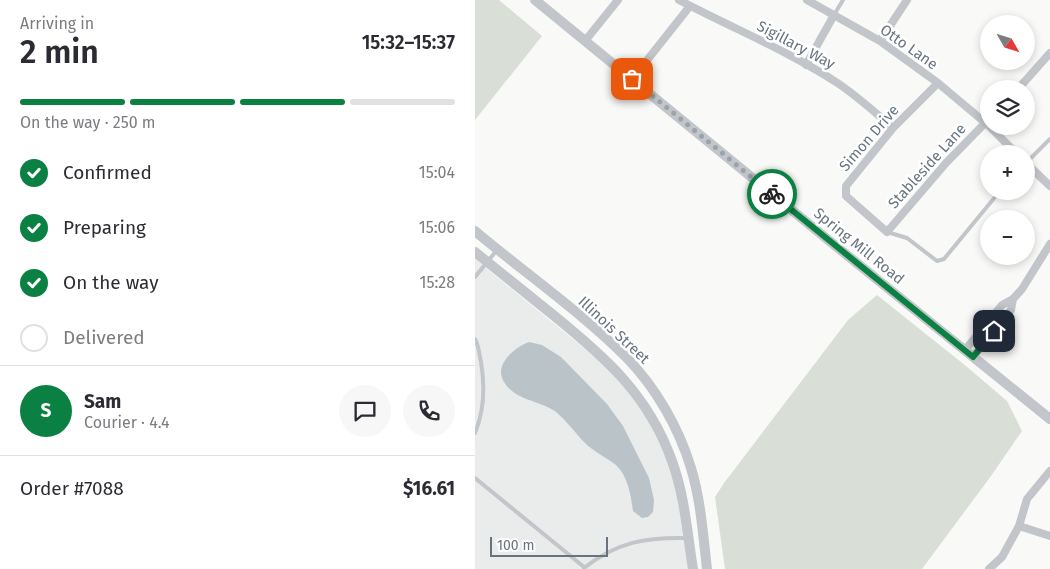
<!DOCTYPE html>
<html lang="en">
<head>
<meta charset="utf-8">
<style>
  body { margin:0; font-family:"Fira Sans",sans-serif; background:#f7f7f7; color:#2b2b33; height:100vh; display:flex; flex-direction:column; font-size:19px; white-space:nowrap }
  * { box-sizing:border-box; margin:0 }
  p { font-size:16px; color:#7c7c81 }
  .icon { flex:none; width:28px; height:28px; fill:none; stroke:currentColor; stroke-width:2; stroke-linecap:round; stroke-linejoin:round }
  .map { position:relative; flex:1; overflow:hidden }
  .panel { display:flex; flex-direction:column; background:#fff; width:475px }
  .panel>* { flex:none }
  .needle { width:32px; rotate:129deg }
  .controls { position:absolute; left:505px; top:15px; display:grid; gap:10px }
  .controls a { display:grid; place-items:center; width:55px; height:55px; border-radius:50%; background:#fff; box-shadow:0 2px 8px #0003; font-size:25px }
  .scale { position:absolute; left:15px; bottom:12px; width:118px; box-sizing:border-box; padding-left:5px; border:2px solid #677480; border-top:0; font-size:14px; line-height:18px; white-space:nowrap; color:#677480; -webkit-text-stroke:4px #fff; paint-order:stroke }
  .pin { position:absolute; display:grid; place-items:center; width:42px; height:42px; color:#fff; margin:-21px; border-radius:10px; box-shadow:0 2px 8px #0006 }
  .courier { position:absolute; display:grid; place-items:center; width:50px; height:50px; margin:-25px; border:4px solid #0b8043; border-radius:50%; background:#fff; color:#222; box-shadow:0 1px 6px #0007 }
  .overview em { font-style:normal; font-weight:600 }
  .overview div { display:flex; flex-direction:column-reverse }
  .overview { display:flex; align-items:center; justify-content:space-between; height:85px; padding:0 20px }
  h1 { font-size:32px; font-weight:600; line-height:38px }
  .bar { display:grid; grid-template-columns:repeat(4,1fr); gap:8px 5px; align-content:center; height:60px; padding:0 20px }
  .bar i { height:6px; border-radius:4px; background:#e1e1e2 }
  .bar .selected { background:#0b8043 }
  .bar p { grid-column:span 4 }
  .line { display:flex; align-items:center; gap:12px; padding:0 20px; border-top:1px solid #e1e1e2 }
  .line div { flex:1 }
  .round { display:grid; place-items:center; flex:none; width:52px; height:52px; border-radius:26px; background:#f7f7f7 }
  ol { padding:0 20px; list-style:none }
  li { display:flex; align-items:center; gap:15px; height:55px }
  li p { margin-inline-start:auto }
  li .icon { padding:5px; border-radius:50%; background:#0b8043; color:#fff; stroke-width:4 }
  li:last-child { color:#7c7c81 }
  li i { width:28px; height:28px; border:2px solid #e1e1e2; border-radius:50% }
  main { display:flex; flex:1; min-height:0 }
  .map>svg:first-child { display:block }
  .built { fill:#eaebeb }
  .green { fill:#d9ded7 }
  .water { fill:#bac4c8 }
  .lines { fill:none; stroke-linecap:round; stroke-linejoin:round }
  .service { stroke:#c2c5c9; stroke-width:4 }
  .minor { stroke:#c2c5c9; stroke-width:8 }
  .tertiary { stroke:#c2c5c9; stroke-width:10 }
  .done { stroke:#9aa3aa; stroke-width:5; stroke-dasharray:0 9 }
  .route { stroke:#0b8043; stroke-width:6 }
  .labels { text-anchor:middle; stroke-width:5; stroke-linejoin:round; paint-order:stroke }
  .street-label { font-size:15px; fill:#677480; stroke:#fff }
</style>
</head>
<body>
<main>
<section class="panel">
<div class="overview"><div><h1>2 min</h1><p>Arriving in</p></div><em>15:32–15:37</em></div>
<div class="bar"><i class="selected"></i><i class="selected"></i><i class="selected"></i><i></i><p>On the way · 250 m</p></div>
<ol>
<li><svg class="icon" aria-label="check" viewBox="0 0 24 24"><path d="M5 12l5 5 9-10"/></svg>Confirmed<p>15:04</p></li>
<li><svg class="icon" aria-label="check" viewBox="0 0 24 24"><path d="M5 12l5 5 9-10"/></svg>Preparing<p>15:06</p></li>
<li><svg class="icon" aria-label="check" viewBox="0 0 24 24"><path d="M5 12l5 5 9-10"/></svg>On the way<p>15:28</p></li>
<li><i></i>Delivered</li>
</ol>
<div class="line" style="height:90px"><b class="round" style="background:#0b8043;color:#fff">S</b><div><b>Sam</b><p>Courier · 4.4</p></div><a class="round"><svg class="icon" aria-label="chat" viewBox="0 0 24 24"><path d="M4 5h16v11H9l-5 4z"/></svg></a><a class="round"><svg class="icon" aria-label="phone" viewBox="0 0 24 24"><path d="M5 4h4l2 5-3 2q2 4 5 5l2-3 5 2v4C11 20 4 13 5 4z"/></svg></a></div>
<div class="line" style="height:65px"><div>Order #7088</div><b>$16.61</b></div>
</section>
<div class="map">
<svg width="575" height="569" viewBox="0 0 575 569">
  <rect width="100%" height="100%" fill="#f9faf8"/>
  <path class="built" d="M0,259L132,367L152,390L172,419L188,451L198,477L208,521L214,569H0Z"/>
  <path class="green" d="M0,0H24L67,36L0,120Z
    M402,295L491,366L532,401L547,431L516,476L447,569H250L240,497L249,483L373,320Z"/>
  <path class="water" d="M54,342L67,345L86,357L132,404L148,426L174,478L179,500L178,512L173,517L167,518L158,511C156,496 153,476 141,465C131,457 119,452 110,443C102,435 87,415 78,410C61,400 40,400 29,382C18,365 40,347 54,342Z"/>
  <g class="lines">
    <path class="service" d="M359,15L368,0
      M551,163L575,139
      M412,232L432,238L462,261L469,259L525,191
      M0,277L22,250
      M0,339C4,346 4,354 6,362C10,386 10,409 0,433
      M0,478L109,567
      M109,568C142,542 171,537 212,538"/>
    <path class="minor" d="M204,0C257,28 314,51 364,84C383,97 400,112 418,128
      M332,0L405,41L463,83L513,125
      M110,41L143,0
      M405,41L432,0
      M173,59L215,6
      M331,65L359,15
      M463,83L418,128L371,186V196L412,232L471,163L514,119
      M543,89L575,53
      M514,126L542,154
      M551,163L575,186
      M490,350L527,305L538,299L547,289L575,244
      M498,357L536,310L538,299
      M544,526L575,536
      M514,569L527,557L544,526L552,499L575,471"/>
    <path class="tertiary" d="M60,0L357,243L575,419
      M0,231C50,273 106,312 152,358C181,388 204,428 216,468C226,501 228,535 232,569
      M0,252C26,273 51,293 77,314C130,357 173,394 197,461C210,497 212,532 218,569"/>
  </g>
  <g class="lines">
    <path class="done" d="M157,79L297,194"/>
    <path class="route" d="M297,194L498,357L519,331"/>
  </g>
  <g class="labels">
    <g class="street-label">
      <text transform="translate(321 45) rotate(28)" y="5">Sigillary Way</text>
      <text transform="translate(434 47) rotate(35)" y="5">Otto Lane</text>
      <text transform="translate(394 138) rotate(-49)" y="5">Simon Drive</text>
      <text transform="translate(452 166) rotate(-48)" y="5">Stableside Lane</text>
      <text transform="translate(384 246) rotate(39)" y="5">Spring Mill Road</text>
      <text transform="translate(139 330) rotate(43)" y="5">Illinois Street</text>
    </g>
  </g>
</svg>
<div class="controls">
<a><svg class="needle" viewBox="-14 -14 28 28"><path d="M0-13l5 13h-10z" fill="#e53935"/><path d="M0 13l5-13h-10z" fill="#7c7c81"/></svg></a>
<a><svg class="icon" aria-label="layers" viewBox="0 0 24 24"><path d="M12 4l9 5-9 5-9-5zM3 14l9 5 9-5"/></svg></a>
<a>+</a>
<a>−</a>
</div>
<div class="scale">100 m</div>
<div class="pin" style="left:157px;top:79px;background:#ea580c"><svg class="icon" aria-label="bag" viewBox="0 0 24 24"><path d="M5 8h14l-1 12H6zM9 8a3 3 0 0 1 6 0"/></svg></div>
<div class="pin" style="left:519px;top:331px;background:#1f2937"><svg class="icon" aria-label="home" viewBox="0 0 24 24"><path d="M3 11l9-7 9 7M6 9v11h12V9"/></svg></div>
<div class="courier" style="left:297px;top:194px"><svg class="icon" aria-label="bike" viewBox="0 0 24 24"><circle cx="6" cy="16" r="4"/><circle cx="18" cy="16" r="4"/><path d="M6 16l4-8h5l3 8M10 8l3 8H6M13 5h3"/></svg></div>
</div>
</main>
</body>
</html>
